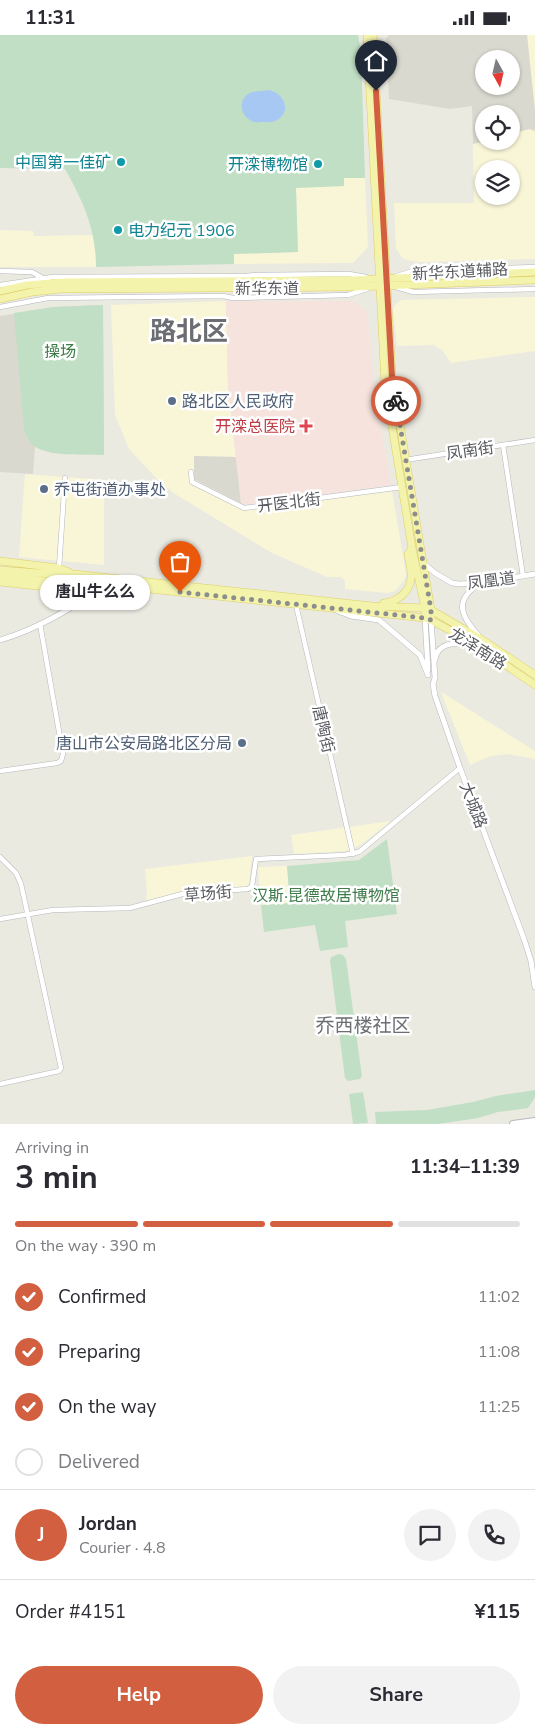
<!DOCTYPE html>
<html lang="en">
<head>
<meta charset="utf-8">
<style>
  body { margin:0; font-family:"Nunito Sans","Noto Sans SC",sans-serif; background:#f2f2f3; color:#2b2b33; height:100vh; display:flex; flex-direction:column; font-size:19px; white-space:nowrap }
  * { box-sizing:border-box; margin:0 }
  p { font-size:16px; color:#7c7c81 }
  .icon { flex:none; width:28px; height:28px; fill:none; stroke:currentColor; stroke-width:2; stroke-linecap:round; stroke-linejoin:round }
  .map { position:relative; height:1089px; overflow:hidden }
  .details { display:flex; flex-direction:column; background:#fff; flex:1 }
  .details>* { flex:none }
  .needle { width:32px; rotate:172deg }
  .buttons { position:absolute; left:475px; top:15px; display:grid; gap:10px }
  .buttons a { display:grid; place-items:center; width:45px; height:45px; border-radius:50%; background:#fff; box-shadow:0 1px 4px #0004; font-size:25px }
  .pin { position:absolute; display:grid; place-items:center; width:42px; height:42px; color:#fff; margin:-51px -21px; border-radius:50% 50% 50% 0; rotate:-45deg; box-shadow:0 0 5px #0007 }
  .pin .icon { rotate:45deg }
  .courier { position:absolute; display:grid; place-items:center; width:50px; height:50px; margin:-25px; border:4px solid #d25f3f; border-radius:50%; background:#fff; color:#222; box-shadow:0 1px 6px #0007 }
  .bubble { position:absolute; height:35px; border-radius:18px; background:#fff; box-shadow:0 1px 4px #0004; font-size:16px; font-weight:700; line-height:35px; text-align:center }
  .headline em { font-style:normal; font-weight:700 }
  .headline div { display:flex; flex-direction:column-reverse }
  .headline { display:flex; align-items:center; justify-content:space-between; height:85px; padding:0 15px }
  h1 { font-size:32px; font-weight:700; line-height:38px }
  .bar { display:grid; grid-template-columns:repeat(4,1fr); gap:8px 5px; align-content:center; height:60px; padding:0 15px }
  .bar i { height:6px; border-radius:4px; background:#e1e1e2 }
  .bar .current { background:#d25f3f }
  .bar p { grid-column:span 4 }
  .line { display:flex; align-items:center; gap:12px; padding:0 15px; border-top:1px solid #e1e1e2 }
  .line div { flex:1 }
  .round { display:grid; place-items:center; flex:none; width:52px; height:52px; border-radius:26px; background:#f2f2f3 }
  ol { padding:0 15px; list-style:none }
  li { display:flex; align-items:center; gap:15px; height:55px }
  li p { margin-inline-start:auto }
  li .icon { padding:5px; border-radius:50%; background:#d25f3f; color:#fff; stroke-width:4 }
  li:last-child { color:#7c7c81 }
  li i { width:28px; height:28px; border:2px solid #e1e1e2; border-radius:50% }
  .action { display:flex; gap:10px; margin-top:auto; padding:10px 15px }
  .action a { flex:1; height:58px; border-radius:30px; background:#d25f3f; color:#fff; font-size:20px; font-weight:700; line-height:58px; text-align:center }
  .action a+a { background:#f2f2f3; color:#2b2b33 }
  .status { display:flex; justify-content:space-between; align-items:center; height:35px; padding:0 25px; background:#fff; direction:ltr }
  .status svg { height:14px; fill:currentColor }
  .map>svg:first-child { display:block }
  .commercial { fill:#f9f6d8; fill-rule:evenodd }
  .education { fill:#dad9cf; fill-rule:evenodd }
  .medical { fill:#f7e3de }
  .green { fill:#c0dfc4 }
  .water { fill:#a8c8f4 }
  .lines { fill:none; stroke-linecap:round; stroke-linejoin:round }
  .minor-casing { stroke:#b6b7bc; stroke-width:5.5 }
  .tertiary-casing { stroke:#b6b7bc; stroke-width:6 }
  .secondary-casing { stroke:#b7b8be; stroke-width:8 }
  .primary-casing { stroke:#dfce66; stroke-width:8 }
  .minor { stroke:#fff; stroke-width:4.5 }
  .tertiary { stroke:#fff; stroke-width:5 }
  .secondary { stroke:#fff; stroke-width:6 }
  .primary { stroke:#f4f3ac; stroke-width:7 }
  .done { stroke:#8c8d8d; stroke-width:5; stroke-dasharray:0 9 }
  .route { stroke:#d25f3f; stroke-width:6 }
  .culture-dot { fill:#0f9aa8; stroke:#fff; stroke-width:2 }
  .service-dot { fill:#5c6f8a; stroke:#fff; stroke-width:2 }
  .health-dot { fill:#e0444e; stroke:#fff; stroke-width:2 }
  .labels { text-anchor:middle; stroke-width:5; stroke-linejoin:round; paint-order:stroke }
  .culture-label { font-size:16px; fill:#0d838f; stroke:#fff; text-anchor:end }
  .street-label { font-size:16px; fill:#595b60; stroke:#fff }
  .park-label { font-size:16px; fill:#3d7b49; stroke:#fff }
  .service-label { font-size:16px; fill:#4e5e75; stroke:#fff; text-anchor:start }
  .health-label { font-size:16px; fill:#be3a42; stroke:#fff; text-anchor:end }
  .quarter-label { font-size:19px; fill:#6b6d72; stroke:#fff }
  .town-label { font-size:26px; font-weight:bold; fill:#6b6d72; stroke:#fff }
</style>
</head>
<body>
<div class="status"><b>11:31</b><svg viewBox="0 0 49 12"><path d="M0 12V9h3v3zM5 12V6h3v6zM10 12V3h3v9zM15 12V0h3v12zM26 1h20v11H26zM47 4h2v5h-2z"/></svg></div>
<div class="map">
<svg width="535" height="1089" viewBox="0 0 535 1089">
  <rect width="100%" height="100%" fill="#eaeae1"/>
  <path class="commercial" d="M527,0H535V76Z
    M529,94L535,96V224L419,227L407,225L402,223L396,213L394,168H474L473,109L485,106H511V99ZM484,134H511V161H484Z
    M344,143H365L368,212L353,228L234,229V219L297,217L296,152L343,151Z
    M0,195L33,196L34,201L94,200L96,210V232H0Z
    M535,262V316L451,328L443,316L434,310L397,311L393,274L397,268L402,265Z
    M226,266L228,352L236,422L194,421V444L189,442V448L244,475L392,456L406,539L404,546L395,556L388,558L345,554V546L341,542H327L272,518L175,459L159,446L129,414L115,380L111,270Z
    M25,439L65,442L59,526L19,522Z
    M66,442L104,445V530L61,526Z
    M441,657L535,716V724L507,719L491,721L470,730Z
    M391,786L362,809L348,816L294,819L291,800Z
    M252,821L249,850L246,852L193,855L149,865L146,864L147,858L145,834Z
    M287,831L290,868L261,870L258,832Z"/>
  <path class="education" d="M389,0H527L535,76V96L529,94L511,99V79H484L485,106L473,109L472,71L450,74L389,64L386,3ZM484,24H511V51H484Z
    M103,270L104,420L52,418L42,415L35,411L33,439L0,437V281L54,272Z
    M194,421L236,422L241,468L194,444Z"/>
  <path class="medical" d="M226,266H353L367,276L375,360L391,450L246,470L241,468L228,352Z"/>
  <path class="green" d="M0,0H358L361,18L365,143H344V151L296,153L298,217L234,219V229L96,232C96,194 83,166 65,134L0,133Z
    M103,270L104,420C84,419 50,422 34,411C28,406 26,400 24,394L14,278L54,272Z
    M387,804L397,879L345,886L348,912L320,916L315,890L264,897L261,870L290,868L287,831L359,825Z
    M339,919L343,920L346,924L362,1041L360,1044L348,1046L345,1043L330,926L331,922Z
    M535,1055V1062L528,1073L498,1077L478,1083L438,1089H376L375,1077L427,1075L473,1067L496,1061Z
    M363,1057L368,1088L353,1089L349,1059Z"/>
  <path class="water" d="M267,55C283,56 293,76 277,85C272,88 267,87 262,87C257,87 259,88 254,87C241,83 237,67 248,59C254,55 261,57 267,55Z"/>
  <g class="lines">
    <g class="minor-casing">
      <path id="minor" d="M0,236L32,237L41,242
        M397,241L413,236L535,232
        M0,250L53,242L246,241L256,240L349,239L366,242
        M396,252L413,257L535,254
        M0,272L48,263L223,261L233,263L348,260L367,254
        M503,410L523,541
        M405,425L535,405
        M191,437L192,447L244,473L402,452
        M59,533L65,443
        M296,570L353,819
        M0,736L57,728L61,726L63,719L40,589
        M0,822L16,838L21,849L61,1033L59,1036L0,1049
        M0,884L53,875L130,873L186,858L248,854L252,851L256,824L344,820L359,817L460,733"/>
    </g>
    <g class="tertiary-casing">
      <path id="tertiary" d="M423,528L435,538L452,548L459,549L480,548L535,539
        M338,576L351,581L379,585L420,620L428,640
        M425,583L428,635
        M431,585L435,643L433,649L435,661L460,733L524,904L531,926L535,952
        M478,600C460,580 454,565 480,548
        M0,605C32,596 78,572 103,549
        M435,625C437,606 458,608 472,608"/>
    </g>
    <g class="secondary-casing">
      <path id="secondary" d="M513,1089L535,1086"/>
    </g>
    <g class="primary-casing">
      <path id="primary" d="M367,0L385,349L412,513L425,573V583
        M373,0L392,342L431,575V585
        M0,256L27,250L65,247L353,245L535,237
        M0,264L32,257L61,254L353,252L535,245
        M0,526L58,533L69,537
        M0,535L51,539H74L372,571L425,573L431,575L481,604L535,640
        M0,541L72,549H103L425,583L431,585L473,608L535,650
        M0,547L56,553L67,550
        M384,568C397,567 410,557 411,543C412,536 409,527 408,519L412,513"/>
    </g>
    <use href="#minor" class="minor"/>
    <use href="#tertiary" class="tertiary"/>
    <use href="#secondary" class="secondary"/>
    <use href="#primary" class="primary"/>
  </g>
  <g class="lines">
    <path class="done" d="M180,557L425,583L431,585V575L396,366"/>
    <path class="route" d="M376,56L392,342L396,366"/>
  </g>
  <g class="culture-dot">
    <circle cx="121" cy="127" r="5"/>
    <circle cx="318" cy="129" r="5"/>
    <circle cx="118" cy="195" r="5"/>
  </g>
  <g class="service-dot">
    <circle cx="172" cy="366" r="5"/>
    <circle cx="44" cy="454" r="5"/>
    <circle cx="242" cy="708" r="5"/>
  </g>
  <path class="health-dot" d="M303.5 383.5h5v5h5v5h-5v5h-5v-5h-5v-5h5z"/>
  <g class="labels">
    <g class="culture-label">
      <text x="111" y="133">中国第一佳矿</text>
      <text x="308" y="135">开滦博物馆</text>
      <text x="128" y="201" text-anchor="start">电力纪元 1906</text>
    </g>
    <g class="street-label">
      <text transform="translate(460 236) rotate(-3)" y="6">新华东道辅路</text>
      <text x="267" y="259">新华东道</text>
      <text transform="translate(470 415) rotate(-8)" y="6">凤南街</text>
      <text transform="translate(289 467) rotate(-7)" y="6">开医北街</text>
      <text transform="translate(491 545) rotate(-7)" y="6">凤凰道</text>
      <text transform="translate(478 613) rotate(32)" y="6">龙泽南路</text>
      <text transform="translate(324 694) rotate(77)" y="6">唐陶街</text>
      <text transform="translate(474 770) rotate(69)" y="6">大城路</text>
      <text transform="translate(208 858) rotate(-5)" y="6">草场街</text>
    </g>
    <g class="park-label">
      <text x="60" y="322">操场</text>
      <text x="326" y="866">汉斯·昆德故居博物馆</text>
    </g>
    <g class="service-label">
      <text x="182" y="372">路北区人民政府</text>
      <text x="54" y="460">乔屯街道办事处</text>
      <text x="232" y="714" text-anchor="end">唐山市公安局路北区分局</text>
    </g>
    <g class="health-label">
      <text x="295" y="397">开滦总医院</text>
    </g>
    <g class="quarter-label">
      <text x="363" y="997">乔西楼社区</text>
    </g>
    <g class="town-label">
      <text x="189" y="305">路北区</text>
    </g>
  </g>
</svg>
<div class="buttons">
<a><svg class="needle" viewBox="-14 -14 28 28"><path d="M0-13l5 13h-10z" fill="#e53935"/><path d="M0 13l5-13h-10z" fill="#7c7c81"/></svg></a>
<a><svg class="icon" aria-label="locate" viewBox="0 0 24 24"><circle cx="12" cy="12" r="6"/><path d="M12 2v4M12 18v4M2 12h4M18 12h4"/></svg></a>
<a><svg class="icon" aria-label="layers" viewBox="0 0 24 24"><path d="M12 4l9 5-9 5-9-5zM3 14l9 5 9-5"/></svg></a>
</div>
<div class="pin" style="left:180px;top:557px;background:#ea580c"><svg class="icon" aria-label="bag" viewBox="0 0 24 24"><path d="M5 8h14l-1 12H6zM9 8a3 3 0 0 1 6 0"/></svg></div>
<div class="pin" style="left:376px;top:56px;background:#1f2937"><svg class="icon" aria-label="home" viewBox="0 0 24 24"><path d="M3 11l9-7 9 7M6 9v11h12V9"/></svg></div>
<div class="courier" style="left:396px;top:366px"><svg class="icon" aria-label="bike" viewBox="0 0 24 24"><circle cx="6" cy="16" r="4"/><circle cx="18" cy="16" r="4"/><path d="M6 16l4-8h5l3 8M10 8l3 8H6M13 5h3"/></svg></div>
<div class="bubble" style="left:40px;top:540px;width:110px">唐山牛么么</div>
</div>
<section class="details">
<div class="headline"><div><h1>3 min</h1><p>Arriving in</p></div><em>11:34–11:39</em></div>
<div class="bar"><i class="current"></i><i class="current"></i><i class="current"></i><i></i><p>On the way · 390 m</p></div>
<ol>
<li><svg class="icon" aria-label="check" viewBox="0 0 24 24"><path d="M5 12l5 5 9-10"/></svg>Confirmed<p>11:02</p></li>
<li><svg class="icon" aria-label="check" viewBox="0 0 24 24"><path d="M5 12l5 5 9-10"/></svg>Preparing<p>11:08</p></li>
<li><svg class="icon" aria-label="check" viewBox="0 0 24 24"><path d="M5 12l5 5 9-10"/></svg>On the way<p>11:25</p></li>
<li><i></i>Delivered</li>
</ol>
<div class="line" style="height:90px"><b class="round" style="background:#d25f3f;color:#fff">J</b><div><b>Jordan</b><p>Courier · 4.8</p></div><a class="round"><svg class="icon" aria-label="chat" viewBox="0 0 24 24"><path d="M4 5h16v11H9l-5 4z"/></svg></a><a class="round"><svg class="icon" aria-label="phone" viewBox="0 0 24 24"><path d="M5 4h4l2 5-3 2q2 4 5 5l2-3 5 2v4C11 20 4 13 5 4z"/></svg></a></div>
<div class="line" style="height:65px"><div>Order #4151</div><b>¥115</b></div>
<div class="action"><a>Help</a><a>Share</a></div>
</section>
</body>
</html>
